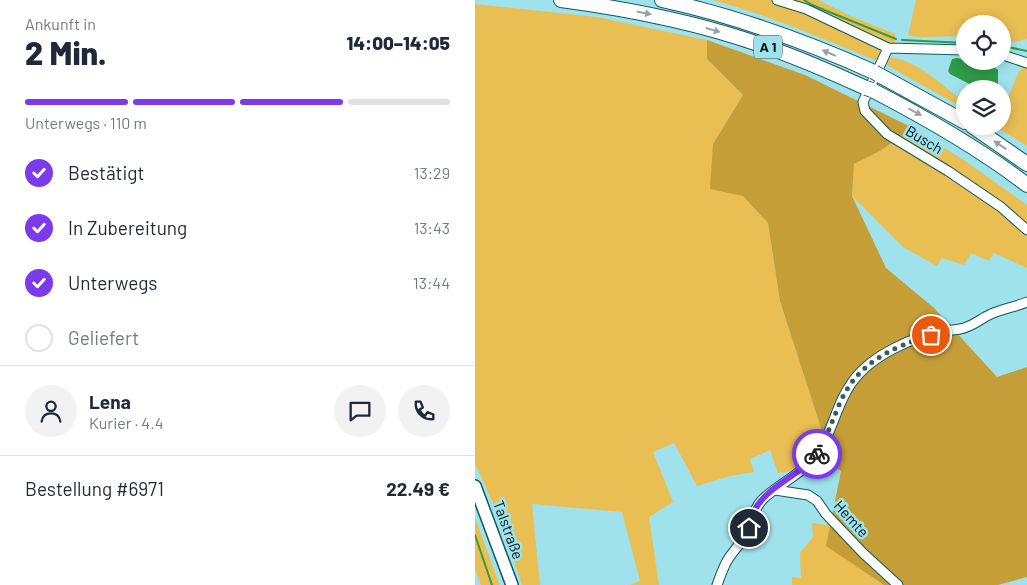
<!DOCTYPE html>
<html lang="de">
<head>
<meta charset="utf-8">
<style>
  body { margin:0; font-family:Barlow,sans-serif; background:#f2f2f3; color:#1f2937; height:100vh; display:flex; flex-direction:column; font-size:19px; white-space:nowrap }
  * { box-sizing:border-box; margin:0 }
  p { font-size:16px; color:#747a83 }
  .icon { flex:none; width:28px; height:28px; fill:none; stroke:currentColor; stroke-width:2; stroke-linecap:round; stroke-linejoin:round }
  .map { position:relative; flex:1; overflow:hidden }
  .details { display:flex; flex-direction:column; background:#fff; width:475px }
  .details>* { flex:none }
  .fabs { position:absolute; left:481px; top:15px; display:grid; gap:10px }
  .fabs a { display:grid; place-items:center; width:55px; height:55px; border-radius:50%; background:#fff; box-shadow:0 2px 12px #0003; font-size:25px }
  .pin { position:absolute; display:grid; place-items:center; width:42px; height:42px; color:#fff; margin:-21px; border:2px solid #fff; border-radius:50%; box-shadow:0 1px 5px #0007 }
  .courier { position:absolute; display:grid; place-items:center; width:50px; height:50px; margin:-25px; border:4px solid #7c3aed; border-radius:50%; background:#fff; color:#222; box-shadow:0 1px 6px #0007 }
  .head em { font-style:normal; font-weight:800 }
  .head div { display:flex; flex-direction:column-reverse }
  .head { display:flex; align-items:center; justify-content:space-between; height:85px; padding:0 25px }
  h1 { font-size:32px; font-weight:800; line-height:38px }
  .bar { display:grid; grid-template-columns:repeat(4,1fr); gap:8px 5px; align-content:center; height:60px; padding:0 25px }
  .bar i { height:6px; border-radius:4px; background:#e0e1e3 }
  .bar .selected { background:#7c3aed }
  .bar p { grid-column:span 4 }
  .line { display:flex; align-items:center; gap:12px; padding:0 25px; border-top:1px solid #e0e1e3 }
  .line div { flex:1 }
  .round { display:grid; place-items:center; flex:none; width:52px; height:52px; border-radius:26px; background:#f2f2f3 }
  ol { padding:0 25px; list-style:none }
  li { display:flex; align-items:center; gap:15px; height:55px }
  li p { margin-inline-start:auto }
  li .icon { padding:5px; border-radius:50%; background:#7c3aed; color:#fff; stroke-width:4 }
  li:last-child { color:#747a83 }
  li i { width:28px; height:28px; border:2px solid #e0e1e3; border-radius:50% }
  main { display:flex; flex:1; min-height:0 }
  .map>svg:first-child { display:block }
  .green { fill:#e9be53 }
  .forest { fill:#c59e37 }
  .water { fill:#2f9c47 }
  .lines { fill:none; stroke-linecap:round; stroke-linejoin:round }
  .stream { stroke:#2f9c47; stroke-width:2 }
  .minor-casing { stroke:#0e5861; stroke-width:11 }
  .major-casing { stroke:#0e5861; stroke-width:14 }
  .highway-casing { stroke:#0e5861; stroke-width:16 }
  .minor { stroke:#fff; stroke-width:9 }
  .major { stroke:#fff; stroke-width:11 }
  .highway { stroke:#fff; stroke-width:14 }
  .highway-bridge-casing { stroke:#0e5861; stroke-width:16; stroke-linecap:butt }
  .highway-bridge { stroke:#fff; stroke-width:14 }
  .oneway { fill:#99a1a2 }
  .done { stroke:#385b62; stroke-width:5; stroke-dasharray:0 9 }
  .route { stroke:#7c3aed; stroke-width:6 }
  .labels { text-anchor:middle; stroke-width:5; stroke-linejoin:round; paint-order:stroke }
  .shield { fill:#a0e2ec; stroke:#305157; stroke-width:1 }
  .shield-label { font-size:14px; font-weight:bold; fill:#001317 }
  .street-label { font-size:15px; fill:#001317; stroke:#a0e2ec }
</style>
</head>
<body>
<main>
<section class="details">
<div class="head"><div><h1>2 Min.</h1><p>Ankunft in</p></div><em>14:00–14:05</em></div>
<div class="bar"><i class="selected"></i><i class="selected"></i><i class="selected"></i><i></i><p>Unterwegs · 110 m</p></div>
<ol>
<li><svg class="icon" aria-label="check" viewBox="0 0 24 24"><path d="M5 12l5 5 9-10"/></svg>Bestätigt<p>13:29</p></li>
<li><svg class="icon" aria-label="check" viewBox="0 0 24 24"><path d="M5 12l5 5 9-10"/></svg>In Zubereitung<p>13:43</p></li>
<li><svg class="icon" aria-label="check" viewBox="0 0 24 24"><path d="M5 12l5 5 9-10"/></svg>Unterwegs<p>13:44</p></li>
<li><i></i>Geliefert</li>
</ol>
<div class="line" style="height:90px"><a class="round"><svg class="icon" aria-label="person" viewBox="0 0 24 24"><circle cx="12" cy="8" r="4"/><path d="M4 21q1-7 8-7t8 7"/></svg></a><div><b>Lena</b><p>Kurier · 4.4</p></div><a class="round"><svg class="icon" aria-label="chat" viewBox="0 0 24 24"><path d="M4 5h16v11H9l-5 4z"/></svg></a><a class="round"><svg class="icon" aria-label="phone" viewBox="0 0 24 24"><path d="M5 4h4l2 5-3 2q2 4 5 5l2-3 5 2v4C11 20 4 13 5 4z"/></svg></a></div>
<div class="line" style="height:65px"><div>Bestellung #6971</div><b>22.49 €</b></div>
</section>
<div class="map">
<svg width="552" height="585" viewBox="0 0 552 585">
  <rect width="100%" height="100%" fill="#a0e2ec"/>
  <path class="green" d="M238,0H343L378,17L420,34V44L403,39L405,56L402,61C347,38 295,16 238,0Z
    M441,0H552V39L539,42L528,40V24H490V36L444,37L433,35Z
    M0,4L122,17L232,40V59L268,95L238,144L268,196L293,223L305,301L346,428L342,456L322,470L303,473L295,450L275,459L279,472L255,476L222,486L199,443L178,452L198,502L174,517L184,585H155L165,581L147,512L57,504L65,585H47L23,515L0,463Z
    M415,58C440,58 471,88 490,103V109L413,66L411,62Z
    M550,65L552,67V146L519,126H528V105L533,98L543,73Z
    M438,128L490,161L552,205V268L519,253L514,261L496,253L489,265L467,258L462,266L428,247L377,196L379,164L405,151Z
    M0,518L24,583V585H6L0,569Z
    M337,523L355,525L352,546L409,585H317V577L326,578L325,553L338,537Z"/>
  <path class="forest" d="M232,40L330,75L438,128L405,151L379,164L377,196L411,268L459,308L522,377L552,367V577L523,585H409L351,546L366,471L342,456L346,428L305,301L293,223L268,196L235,189L238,144L268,95L232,59Z"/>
  <path class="water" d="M482,58L490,60V61L519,67L523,70V83L519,89H504L475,74L473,71L477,59Z"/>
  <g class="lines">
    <path class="stream" d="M329,0L337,5L421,39
      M427,40L490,43
      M528,46L552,51
      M0,535L17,585"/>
    <g class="minor-casing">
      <path id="minor" d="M302,0L331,9L413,48L490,50
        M413,48L388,102L390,111L412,134L473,171L526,207L552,230
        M528,55L552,63
        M300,490L333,495L342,501L351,514L388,553L423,585
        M242,585C245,577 248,568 252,561C257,552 265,545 270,536C276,524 278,509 288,499C304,484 328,473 341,456C358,433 361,403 378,381C397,355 439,336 470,331C475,330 480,330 485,329C497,327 505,319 516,314C527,309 540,307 552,302"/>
    </g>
    <g class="major-casing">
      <path id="major" d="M0,486L37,585"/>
    </g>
    <g class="highway-casing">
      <path id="highway" d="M86,0C154,9 221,22 286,45C322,57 356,72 391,88
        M187,0C260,16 330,41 399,72
        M404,75L490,122
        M397,90C451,118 504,148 552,185
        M497,126L552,164"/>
    </g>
    <use href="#minor" class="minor"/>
    <use href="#major" class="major"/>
    <use href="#highway" class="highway"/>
    <g class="highway-bridge-casing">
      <path id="highway-bridge" d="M399,72L404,75
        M391,88L397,90"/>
    </g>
    <use href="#highway-bridge" class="highway-bridge"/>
  </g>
  <defs><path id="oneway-solid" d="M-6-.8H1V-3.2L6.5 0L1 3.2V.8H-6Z" transform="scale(1.25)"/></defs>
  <g class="oneway">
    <use href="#oneway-solid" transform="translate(169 13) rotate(11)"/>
    <use href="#oneway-solid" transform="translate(238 30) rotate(16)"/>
    <use href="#oneway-solid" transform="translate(354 53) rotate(-157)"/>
    <use href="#oneway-solid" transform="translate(440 112) rotate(28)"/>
    <use href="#oneway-solid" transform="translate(525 145) rotate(-146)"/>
  </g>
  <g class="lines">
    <path class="done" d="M342,454C351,438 357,422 364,405C381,364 415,348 456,335"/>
    <path class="route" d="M274,528C276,521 278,513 282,506C297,484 325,475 342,454"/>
  </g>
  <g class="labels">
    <rect class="shield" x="279" y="35.5" width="28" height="23" rx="4"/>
    <g class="shield-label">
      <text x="293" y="52">A 1</text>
    </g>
    <g class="street-label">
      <text transform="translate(449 140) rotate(31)" y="5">Busch</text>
      <text transform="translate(376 519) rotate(48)" y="5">Hemte</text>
      <text transform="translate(33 530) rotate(70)" y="5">Talstraße</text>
    </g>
  </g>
</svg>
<div class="fabs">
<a><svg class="icon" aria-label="locate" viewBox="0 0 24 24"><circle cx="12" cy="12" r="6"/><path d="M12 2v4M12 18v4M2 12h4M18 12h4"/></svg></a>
<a><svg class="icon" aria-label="layers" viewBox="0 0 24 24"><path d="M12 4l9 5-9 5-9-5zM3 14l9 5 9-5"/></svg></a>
</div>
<div class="pin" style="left:456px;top:335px;background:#ea580c"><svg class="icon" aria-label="bag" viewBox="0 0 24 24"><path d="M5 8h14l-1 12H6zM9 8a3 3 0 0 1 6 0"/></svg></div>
<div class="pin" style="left:274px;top:528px;background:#1f2937"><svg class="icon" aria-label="home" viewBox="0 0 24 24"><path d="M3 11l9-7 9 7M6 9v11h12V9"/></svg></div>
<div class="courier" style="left:342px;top:454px"><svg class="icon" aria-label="bike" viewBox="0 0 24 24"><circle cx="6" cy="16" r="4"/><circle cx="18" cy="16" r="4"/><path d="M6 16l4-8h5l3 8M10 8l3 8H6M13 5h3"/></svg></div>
</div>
</main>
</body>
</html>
